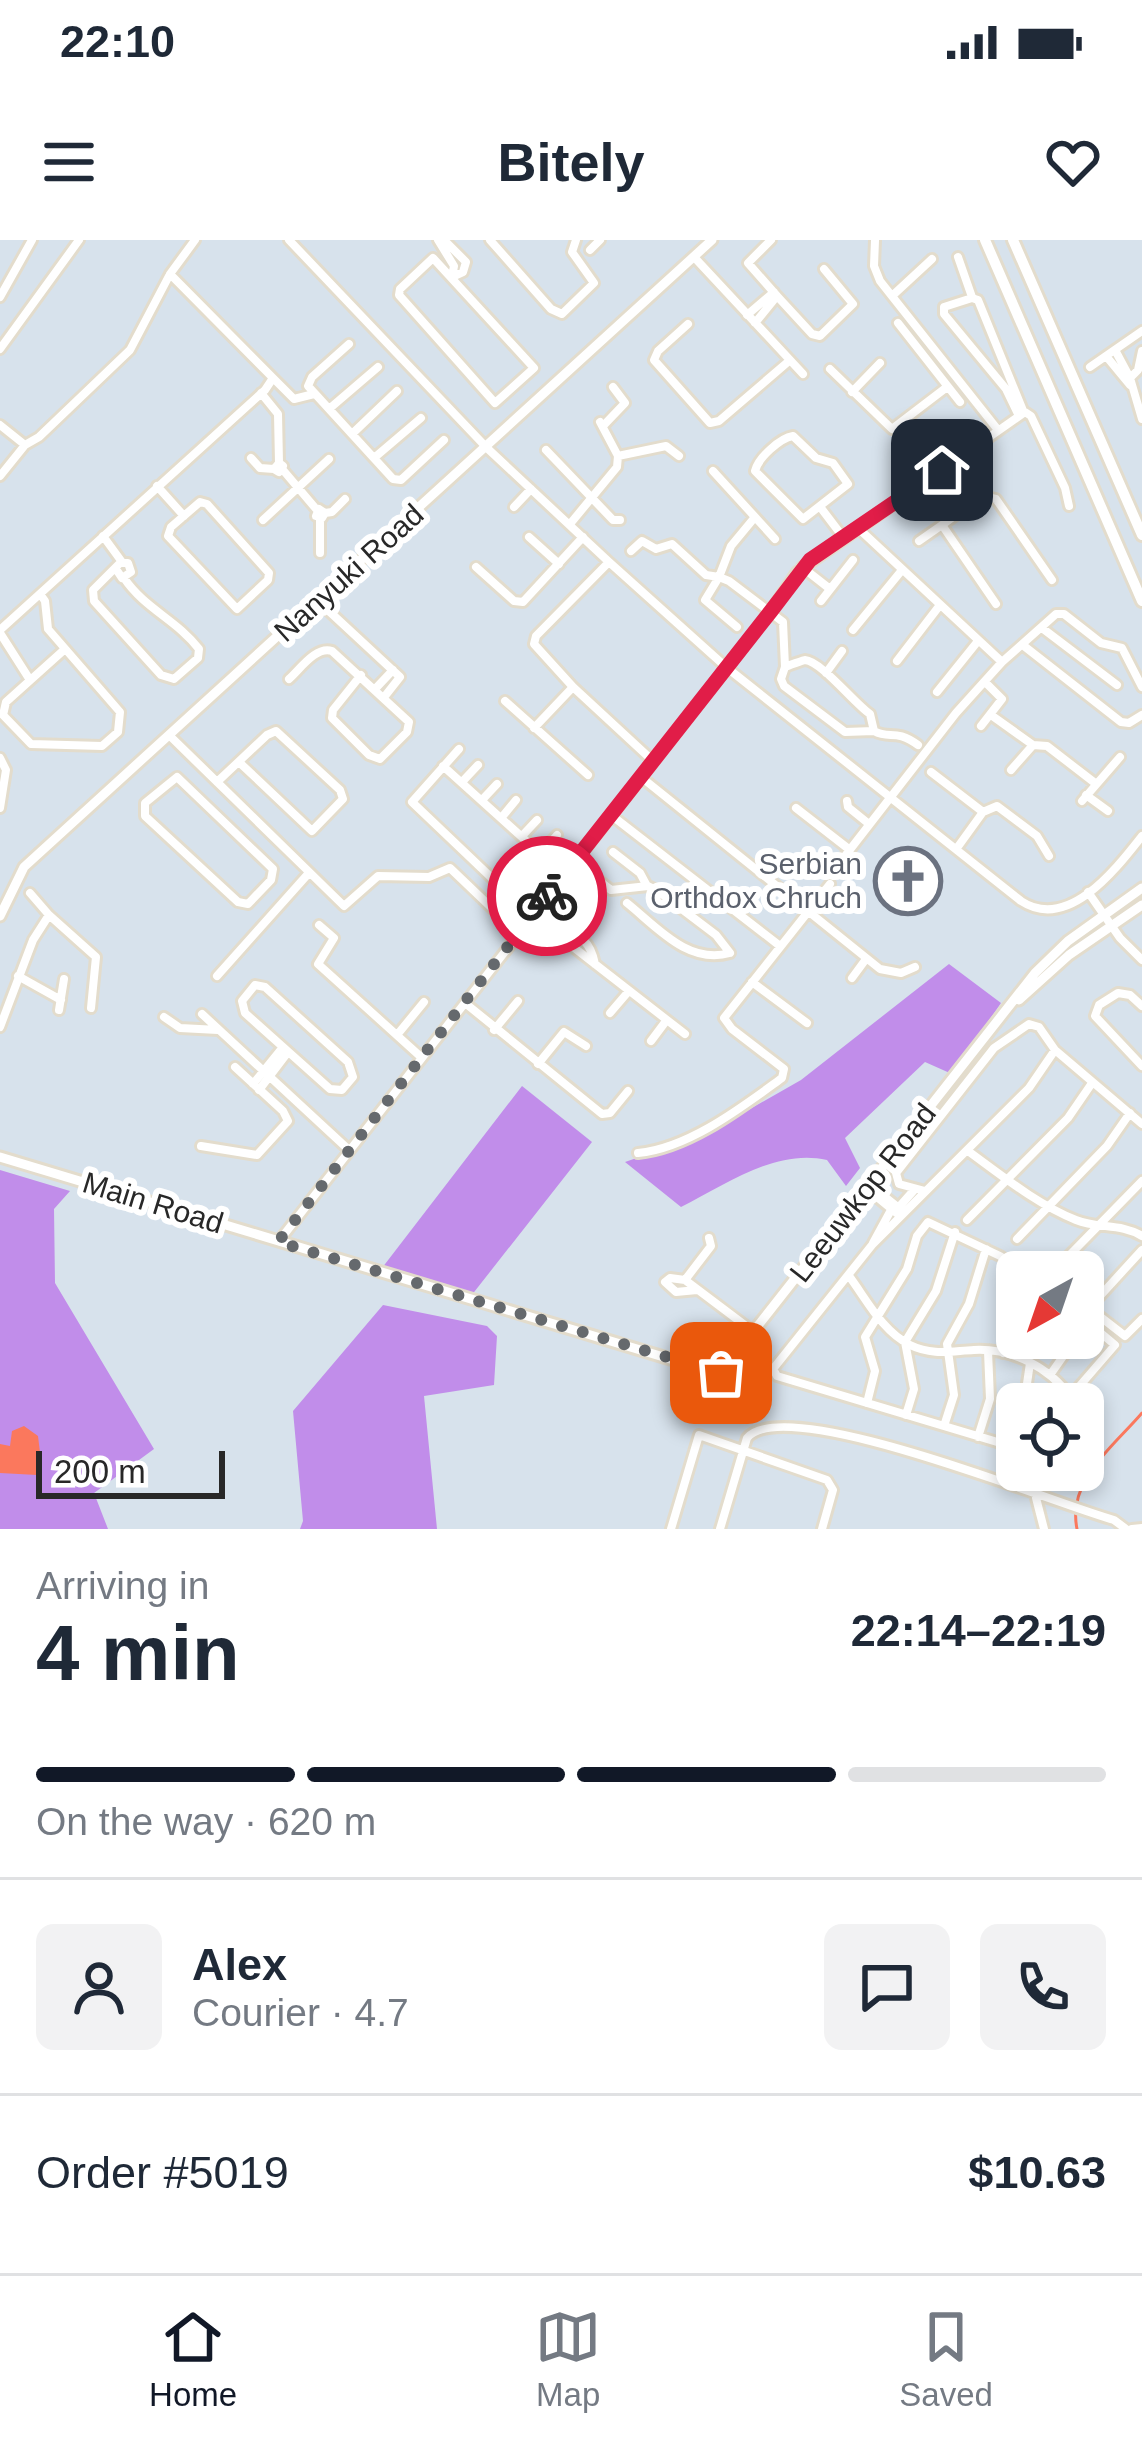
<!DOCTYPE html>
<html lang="en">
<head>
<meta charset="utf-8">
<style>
  body { margin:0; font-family:Helvetica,sans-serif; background:#f2f2f3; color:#1f2937; height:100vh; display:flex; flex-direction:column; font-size:45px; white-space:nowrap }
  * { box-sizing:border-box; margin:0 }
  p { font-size:39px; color:#747a83 }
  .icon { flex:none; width:66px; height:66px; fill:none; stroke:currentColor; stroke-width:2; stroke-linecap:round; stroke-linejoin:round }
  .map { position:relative; height:1289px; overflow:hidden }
  .side { display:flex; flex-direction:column; background:#fff; flex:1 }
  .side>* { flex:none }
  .needle { width:78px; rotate:220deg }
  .controls { position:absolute; left:996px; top:1011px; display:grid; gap:24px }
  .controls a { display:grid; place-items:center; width:108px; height:108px; border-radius:18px; background:#fff; box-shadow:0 6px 18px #0003; font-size:60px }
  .scale { position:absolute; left:36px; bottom:30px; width:189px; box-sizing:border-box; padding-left:12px; border:6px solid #282828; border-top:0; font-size:33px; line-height:42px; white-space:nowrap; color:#282828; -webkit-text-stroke:9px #fff; paint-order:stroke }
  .pin { position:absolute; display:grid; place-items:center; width:102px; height:102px; color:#fff; margin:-51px; border-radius:24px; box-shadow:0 6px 18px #0006 }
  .courier { position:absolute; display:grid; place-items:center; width:120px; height:120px; margin:-60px; border:9px solid #e11d48; border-radius:50%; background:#fff; color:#222; box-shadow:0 3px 15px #0007 }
  .head em { font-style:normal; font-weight:700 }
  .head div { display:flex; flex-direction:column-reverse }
  .head { display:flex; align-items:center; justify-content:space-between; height:204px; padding:0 36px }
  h1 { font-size:78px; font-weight:700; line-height:90px }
  .bar { display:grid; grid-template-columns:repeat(4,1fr); gap:18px 12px; align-content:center; height:144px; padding:0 36px }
  .bar i { height:15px; border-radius:9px; background:#e0e1e3 }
  .bar .current { background:#111827 }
  .bar p { grid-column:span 4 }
  .line { display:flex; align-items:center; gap:30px; padding:0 36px; border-top:3px solid #e0e1e3 }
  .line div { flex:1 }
  .round { display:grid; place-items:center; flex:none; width:126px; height:126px; border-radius:18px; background:#f2f2f3 }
  .status { display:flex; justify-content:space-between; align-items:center; height:84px; padding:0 60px; background:#fff; direction:ltr }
  .status svg { height:33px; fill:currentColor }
  header { display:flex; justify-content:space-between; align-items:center; height:156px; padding:0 36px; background:#fff; font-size:54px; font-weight:700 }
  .dock { display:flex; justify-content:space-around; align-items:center; height:168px; border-top:3px solid #e0e1e3; background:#fff; font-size:33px; color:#747a83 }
  .dock a { display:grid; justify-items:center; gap:6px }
  .dock .current { color:#111827 }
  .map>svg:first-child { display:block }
  .green { fill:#c18dea }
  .water { fill:#fb785d }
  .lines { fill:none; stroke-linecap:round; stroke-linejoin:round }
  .stream { stroke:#fb785d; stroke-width:3 }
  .minor-casing { stroke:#e3dccc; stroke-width:14 }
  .tertiary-casing { stroke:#e3dccc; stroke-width:15 }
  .secondary-casing { stroke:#e3dccc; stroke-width:16 }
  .minor { stroke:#fff; stroke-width:8 }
  .tertiary { stroke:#fff; stroke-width:9 }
  .secondary { stroke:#fff; stroke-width:10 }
  .done { stroke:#65696d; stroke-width:12; stroke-dasharray:0 21.6 }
  .route { stroke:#e11d48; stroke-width:15 }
  .labels { text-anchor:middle; stroke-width:12; stroke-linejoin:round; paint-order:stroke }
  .street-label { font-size:30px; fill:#282828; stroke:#fff }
  .worship-label { font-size:30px; fill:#5b616d; stroke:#fff; text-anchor:end }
</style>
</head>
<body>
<div class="status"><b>22:10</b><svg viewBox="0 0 49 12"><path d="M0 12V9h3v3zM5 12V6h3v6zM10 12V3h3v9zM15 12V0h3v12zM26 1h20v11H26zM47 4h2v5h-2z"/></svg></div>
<header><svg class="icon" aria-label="menu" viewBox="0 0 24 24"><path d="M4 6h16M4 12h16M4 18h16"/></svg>Bitely<svg class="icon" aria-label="heart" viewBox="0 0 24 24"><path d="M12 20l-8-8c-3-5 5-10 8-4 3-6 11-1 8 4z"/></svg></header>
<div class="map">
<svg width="1142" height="1289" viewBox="0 0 1142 1289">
  <rect width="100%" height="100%" fill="#d7e2ec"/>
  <path class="green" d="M949,724L1001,763L952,834L925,822L845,898L860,928L846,946L827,920C776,908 725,945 681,967L625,922L706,894L801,840Z
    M522,846L592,902L471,1056L382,1028Z
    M0,930L70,951L54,969L55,1043L154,1209L94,1253L108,1289H0Z
    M383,1065L487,1086L497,1096L494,1145L424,1156L437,1289H300L303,1281L293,1171Z"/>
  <path class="water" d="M24,1186L38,1196L42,1229L37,1235L0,1233V1204L10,1206L12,1191Z"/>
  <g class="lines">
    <path class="stream" d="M1077,1289C1067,1240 1113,1207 1142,1173"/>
    <g class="minor-casing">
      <path id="minor" d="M289,0L487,208L609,322L726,427L1021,661C1068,692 1116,629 1142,596
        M438,0L454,26L452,37L463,32L466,22L444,0
        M490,0L551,69L562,74L594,43L572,12L576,0
        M875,0L874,26L880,41L998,190
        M590,10L600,0
        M694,17L803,134
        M958,17L972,57
        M433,18L534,128L495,163L399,55L400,49Z
        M777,56L812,94L820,96L853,64L824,29
        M892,56L932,19
        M0,57L32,0
        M747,75L774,52
        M755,83L777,56L748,23L771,0
        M898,83L960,162
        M688,84L658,111L654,120L710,183L719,181L789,121
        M349,104L312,137L308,146L393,239L401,240L444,200
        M0,109L79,0
        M1115,110L1130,138L1142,179
        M1106,116L1130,145
        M1090,127L1142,91
        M830,129L892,189L947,147
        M273,138L294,159L314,154
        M1130,138L1138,130L1142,111
        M852,152L880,123
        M261,153L278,174L279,223
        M329,169L378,127
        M1019,176L1006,149L944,74V67L972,58L978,60L1024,173
        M902,184L923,224L960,272
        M0,185L25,205
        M603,186L625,163L613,147
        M352,194L397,151
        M793,196L816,218L833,223L848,244L803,279L755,231C758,218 780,198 793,196Z
        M546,210L613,280H620
        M618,216L666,206L679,216
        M251,218L260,228L274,229
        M374,218L421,178
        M279,223L283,226L279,232L274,229Z
        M283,230L317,270
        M0,236L25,205L39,197L130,110L170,34L195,0
        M157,246L184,276
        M200,262L207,264L269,333L268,340L237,369L168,296L171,287Z
        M514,267L531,249
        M821,268L843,297
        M319,269L325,273L322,278L316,276Z
        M325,273L332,272L345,259
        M755,277L775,299
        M320,278V313
        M263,280L329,219
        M570,284L617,227L618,216L600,182
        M858,288L1002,422
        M103,296L122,322
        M529,297L559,324
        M919,301L942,285
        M631,311L642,301L656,309L672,304L706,335L719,337L731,306L755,277L713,231
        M609,322L536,396L534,404L573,447L653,521
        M476,327L514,361L523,362L583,297
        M802,327L830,349
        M116,329L122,338L131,332L128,323H120L93,350L94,361L161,435L174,439L198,418L199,409C177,380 145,369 124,338
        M40,354L45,361L48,389L120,472L118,492L102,506L31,504L3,475L6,462L65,409
        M317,360L400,437L385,456
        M821,361L853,320
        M996,364L942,285L982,256L996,259L1052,340
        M737,387L705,360L719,337L729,341L783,382L785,427L781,439L784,446L845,492L874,491
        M1042,388L1117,445
        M0,390L265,150L273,138L170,34
        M853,390L902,330
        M0,393L30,440
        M1024,406L1121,482L1129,483L1142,475
        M897,421L940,365
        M785,427C787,426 804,420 805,420C821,421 854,463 870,474L874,491C890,500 895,488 918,505
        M826,433L842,411
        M289,439C301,428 316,406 332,411L409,482L407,492L380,519L369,515L332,478L333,470L361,435
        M376,448L393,430
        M937,452L978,401
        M505,461L588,535
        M991,475L1033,505L1047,506L1095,543
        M981,486L1002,459L985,442
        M534,488L573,447
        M170,496L344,666L378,636L429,637L450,628L518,693
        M459,509L412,562L497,643L512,647L557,595
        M0,518L6,530L0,568
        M443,526L563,634
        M1011,530L1033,505
        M931,532L983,572
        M177,537L273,629L271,640L248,664L238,662L145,576V563Z
        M641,537L880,729L901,733L915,727
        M217,542L267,495L276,491L340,550L343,559L312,591L240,523
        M462,542L478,525
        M1086,555L1108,571
        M482,560L497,544
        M847,561L848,567L869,584
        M1082,561L1120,517
        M796,568L850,610
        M611,575L780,706
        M502,577L516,560
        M522,596L537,580
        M957,608L983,572L997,566L1037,596L1049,616
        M613,612L640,633L647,646
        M845,616L956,473L1002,422L1056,374H1064L1101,403L1122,408L1142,447
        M537,618L559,639
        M574,621L611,650L648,646L658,651L716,695L730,713C688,725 657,687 627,663
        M1088,652L1120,698L1142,720
        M30,653L49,675
        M532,675L685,794
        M319,685L334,698L318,724L421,817
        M558,693C581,690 591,705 595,724
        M18,736L61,760
        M217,736L308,634
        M852,738L866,719
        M752,742L807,783
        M255,745L265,747L348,822L353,837L342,850L330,849L245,773L242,761Z
        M465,763L602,874L610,873L628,851
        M1142,766L1130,755L1118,753L1099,765L1095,776L1142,826
        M59,770L64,739
        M610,773L628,752
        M202,774L349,910
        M164,777L180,788L218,790
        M0,787L33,700L49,675L96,717L91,768
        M494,790L518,761
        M397,795L424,762
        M651,801L666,781
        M538,824L564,792L586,806
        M253,844L283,807
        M259,850L288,812
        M201,906L257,915L288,881L283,871L235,827
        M968,911C1001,935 1038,965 1076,980C1098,989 1121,983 1142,996
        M638,913C689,908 742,867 782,838L784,829L732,789L724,778L830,644
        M869,944L904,972
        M866,948L900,976
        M925,951L899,944L896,933L994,808L1029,784L1039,787L1055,810L1142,884
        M899,967L915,949
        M967,980L1068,878L1092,843
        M1017,999L1107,906L1130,873
        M279,1001L771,371L797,332L1025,172L1031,176L1065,248L1069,266
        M873,1003L891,970
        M1142,1010L1089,1068L1125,1096L1142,1079
        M1054,1031L1142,941
        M849,1036C867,1060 882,1091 910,1105C933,1116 951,1111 974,1110C1011,1108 1050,1127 1071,1158
        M685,1040L711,1006L709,998
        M697,1050L676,1052L665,1042L670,1038L685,1040L754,1092
        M1003,1113L1017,1086
        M1050,1135L1076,1098
        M867,1163L875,1131L865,1097L907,1029L917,996L928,982L1000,1016L1023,1032
        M1024,1164L1030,1123
        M1064,1164L1115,1105L1083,1078
        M906,1175L914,1149L905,1102L936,1051L955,992
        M944,1186L954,1155L947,1104L969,1064L986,1009
        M978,1197L990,1159L988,1111
        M1017,1208L777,1136L773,1129L872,1005L1029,848L1055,810
        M1036,1258L1044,1289
        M671,1289L699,1195L827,1240L833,1250L822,1289
        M720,1289L747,1198C785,1152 1055,1264 1114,1280L1126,1289
        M1132,1289L1142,1288"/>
    </g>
    <g class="tertiary-casing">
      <path id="tertiary" d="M0,676L24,627L712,0
        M1019,760L1069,715L1142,665
        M0,917L720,1134L1035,733L1068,701L1142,648"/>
    </g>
    <g class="secondary-casing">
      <path id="secondary" d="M985,0L1142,361
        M1013,0L1142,295"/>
    </g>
    <use href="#minor" class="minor"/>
    <use href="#tertiary" class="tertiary"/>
    <use href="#secondary" class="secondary"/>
  </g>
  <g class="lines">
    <path class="done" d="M547,656L278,1002L721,1133"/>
    <path class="route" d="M547,656L771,371L810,320L942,230"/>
  </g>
  <defs>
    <g id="church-ring" transform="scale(3.45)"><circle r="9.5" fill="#fff" stroke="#6b7280" stroke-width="1.5"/><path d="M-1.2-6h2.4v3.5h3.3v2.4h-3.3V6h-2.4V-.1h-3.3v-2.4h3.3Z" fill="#6b7280"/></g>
  </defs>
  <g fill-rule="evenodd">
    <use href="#church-ring" x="908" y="641"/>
  </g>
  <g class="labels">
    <g class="street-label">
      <text transform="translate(349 333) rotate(-42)" y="10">Nanyuki Road</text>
      <text transform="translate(863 953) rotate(-52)" y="10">Leeuwkop Road</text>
      <text transform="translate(153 963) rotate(17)" y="10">Main Road</text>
    </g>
    <g class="worship-label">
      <text x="862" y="634">Serbian<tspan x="862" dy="34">Orthdox Chruch</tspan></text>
    </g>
  </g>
</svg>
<div class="controls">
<a><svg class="needle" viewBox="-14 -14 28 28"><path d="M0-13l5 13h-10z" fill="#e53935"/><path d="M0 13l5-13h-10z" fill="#747a83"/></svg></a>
<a><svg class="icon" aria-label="locate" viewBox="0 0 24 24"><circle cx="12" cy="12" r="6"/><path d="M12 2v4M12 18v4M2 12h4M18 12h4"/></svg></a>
</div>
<div class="scale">200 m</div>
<div class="pin" style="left:721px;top:1133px;background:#ea580c"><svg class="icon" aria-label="bag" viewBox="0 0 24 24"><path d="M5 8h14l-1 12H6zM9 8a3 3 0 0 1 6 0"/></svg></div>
<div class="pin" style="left:942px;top:230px;background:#1f2937"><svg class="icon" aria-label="home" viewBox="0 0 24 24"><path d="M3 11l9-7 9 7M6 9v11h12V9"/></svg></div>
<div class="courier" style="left:547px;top:656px"><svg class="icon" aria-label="bike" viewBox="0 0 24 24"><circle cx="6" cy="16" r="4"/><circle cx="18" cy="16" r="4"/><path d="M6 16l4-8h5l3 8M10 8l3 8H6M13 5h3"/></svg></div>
</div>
<section class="side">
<div class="head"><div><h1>4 min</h1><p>Arriving in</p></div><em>22:14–22:19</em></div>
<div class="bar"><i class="current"></i><i class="current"></i><i class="current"></i><i></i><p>On the way · 620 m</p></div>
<div class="line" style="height:216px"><a class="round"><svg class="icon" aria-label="person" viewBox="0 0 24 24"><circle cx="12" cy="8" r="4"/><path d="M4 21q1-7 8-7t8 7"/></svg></a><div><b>Alex</b><p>Courier · 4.7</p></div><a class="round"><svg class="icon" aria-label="chat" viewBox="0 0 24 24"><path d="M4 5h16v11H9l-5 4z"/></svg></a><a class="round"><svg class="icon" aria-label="phone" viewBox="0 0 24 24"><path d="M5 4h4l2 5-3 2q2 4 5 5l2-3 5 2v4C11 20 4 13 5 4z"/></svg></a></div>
<div class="line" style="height:156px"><div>Order #5019</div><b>$10.63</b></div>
</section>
<nav class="dock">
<a class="current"><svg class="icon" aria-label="home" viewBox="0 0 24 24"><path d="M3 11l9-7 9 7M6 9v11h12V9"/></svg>Home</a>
<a><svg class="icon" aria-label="map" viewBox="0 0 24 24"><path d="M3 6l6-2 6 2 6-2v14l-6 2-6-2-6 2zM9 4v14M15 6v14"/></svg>Map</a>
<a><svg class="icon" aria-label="saved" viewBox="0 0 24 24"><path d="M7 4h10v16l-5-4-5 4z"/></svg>Saved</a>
</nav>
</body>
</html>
